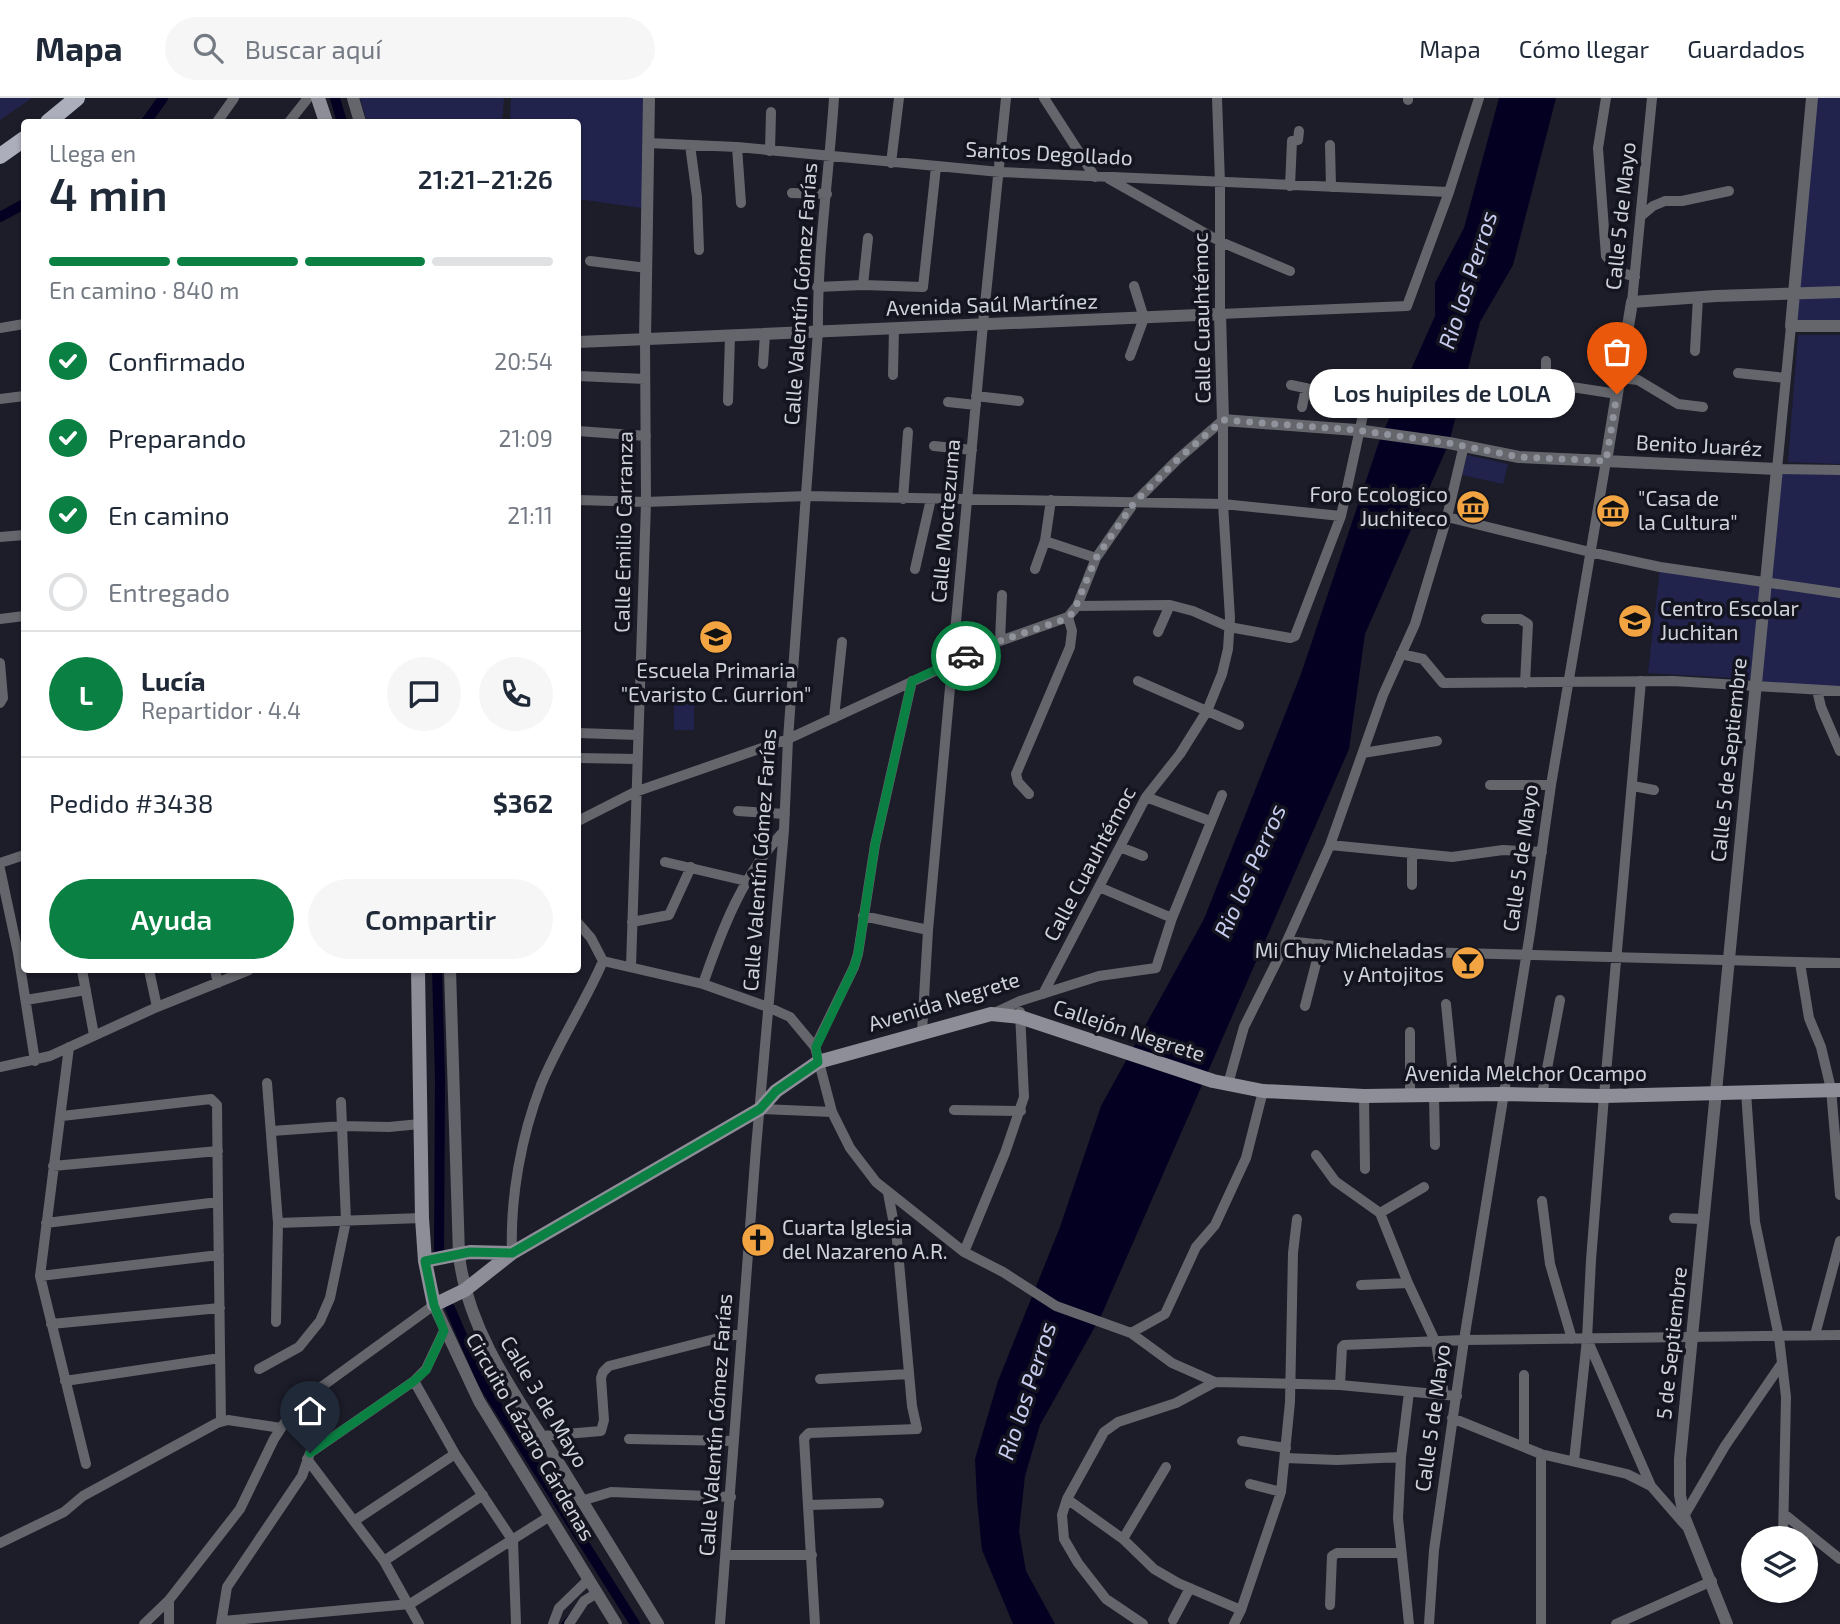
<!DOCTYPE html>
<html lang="es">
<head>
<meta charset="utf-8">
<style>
  body { margin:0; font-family:"Exo 2",sans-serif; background:#f6f6f7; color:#1f2937; height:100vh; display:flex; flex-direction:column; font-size:26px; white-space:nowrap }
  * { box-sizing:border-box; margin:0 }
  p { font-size:23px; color:#747a83 }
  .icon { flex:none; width:38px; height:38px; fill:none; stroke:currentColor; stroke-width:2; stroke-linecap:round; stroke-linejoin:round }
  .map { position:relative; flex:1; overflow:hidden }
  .details { position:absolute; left:21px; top:21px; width:560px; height:854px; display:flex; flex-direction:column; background:#fff; border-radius:7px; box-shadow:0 2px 5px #0004 }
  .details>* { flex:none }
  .fabs { position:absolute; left:1741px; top:1428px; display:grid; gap:14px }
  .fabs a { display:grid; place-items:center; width:77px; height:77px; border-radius:50%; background:#fff; box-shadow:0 2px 5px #0004; font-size:35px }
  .pin { position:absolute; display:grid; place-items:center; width:60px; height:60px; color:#fff; margin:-72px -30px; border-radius:50% 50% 50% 0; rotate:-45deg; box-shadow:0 0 7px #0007 }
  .pin .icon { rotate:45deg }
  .courier { position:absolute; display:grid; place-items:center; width:70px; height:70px; margin:-35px; border:5px solid #0b8043; border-radius:50%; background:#fff; color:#222; box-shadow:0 2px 9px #0007 }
  .bubble { position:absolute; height:49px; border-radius:24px; background:#fff; box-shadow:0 2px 5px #0004; font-size:23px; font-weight:600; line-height:49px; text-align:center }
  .summary em { font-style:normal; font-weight:600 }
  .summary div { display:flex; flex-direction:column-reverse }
  .summary { display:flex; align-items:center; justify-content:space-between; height:119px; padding:0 28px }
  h1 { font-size:46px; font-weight:600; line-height:52px }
  .bar { display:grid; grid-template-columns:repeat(4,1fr); gap:10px 7px; align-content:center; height:84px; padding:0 28px }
  .bar i { height:9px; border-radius:5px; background:#e0e1e3 }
  .bar .on { background:#0b8043 }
  .bar p { grid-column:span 4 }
  .line { display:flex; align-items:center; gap:18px; padding:0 28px; border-top:2px solid #e0e1e3 }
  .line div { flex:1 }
  .round { display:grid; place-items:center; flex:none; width:74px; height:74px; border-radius:37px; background:#f6f6f7 }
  ol { padding:0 28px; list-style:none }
  li { display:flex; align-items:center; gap:21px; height:77px }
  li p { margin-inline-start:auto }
  li .icon { padding:7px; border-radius:50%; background:#0b8043; color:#fff; stroke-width:4 }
  li:last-child { color:#747a83 }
  li i { width:38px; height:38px; border:4px solid #e0e1e3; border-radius:50% }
  .button { display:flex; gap:14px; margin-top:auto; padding:14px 28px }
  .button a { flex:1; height:80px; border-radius:42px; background:#0b8043; color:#fff; font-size:28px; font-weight:600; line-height:80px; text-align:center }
  .button a+a { background:#f6f6f7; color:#1f2937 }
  header { display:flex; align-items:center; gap:42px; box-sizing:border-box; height:98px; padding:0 35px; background:#fff; border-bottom:2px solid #e0e1e3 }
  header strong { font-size:33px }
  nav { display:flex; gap:38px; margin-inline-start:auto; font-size:24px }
  .search { width:490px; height:63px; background:#f6f6f7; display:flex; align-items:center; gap:18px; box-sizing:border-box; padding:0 24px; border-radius:38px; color:#747a83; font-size:26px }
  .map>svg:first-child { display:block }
  .green { fill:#21234d }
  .water { fill:#040021 }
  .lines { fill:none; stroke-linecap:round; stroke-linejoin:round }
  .stream { stroke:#040021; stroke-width:2.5 }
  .canal { stroke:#040021; stroke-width:10 }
  .minor { stroke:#65666c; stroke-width:10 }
  .tertiary { stroke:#65666c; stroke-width:12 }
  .secondary { stroke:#8d8e98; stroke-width:14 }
  .primary { stroke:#acaebb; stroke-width:16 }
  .done { stroke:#91939c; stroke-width:7; stroke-dasharray:0 12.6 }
  .route { stroke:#0b8043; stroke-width:9 }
  .labels { text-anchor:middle; stroke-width:7; stroke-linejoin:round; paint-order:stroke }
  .street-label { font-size:21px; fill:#d0d2da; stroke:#13141f }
  .poi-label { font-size:21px; fill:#d0d2da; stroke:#13141f; text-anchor:start }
  .water-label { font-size:23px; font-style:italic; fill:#c7ccef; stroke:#13141f }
</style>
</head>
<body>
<header>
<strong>Mapa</strong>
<div class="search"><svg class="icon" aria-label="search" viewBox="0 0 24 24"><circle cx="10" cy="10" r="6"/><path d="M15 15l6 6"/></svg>Buscar aquí</div>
<nav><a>Mapa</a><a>Cómo llegar</a><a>Guardados</a></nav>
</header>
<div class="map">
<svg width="1840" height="1526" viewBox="0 0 1840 1526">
  <rect width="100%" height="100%" fill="#1c1d29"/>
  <path class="green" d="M0,0H32L0,22Z
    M360,0H504L502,24H367Z
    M511,0H644L642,110L578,101V24H510Z
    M1812,0H1840V228H1791Z
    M1798,237H1840V366L1788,364Z
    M1467,357L1508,366L1503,386L1462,377Z
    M1777,371L1840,372V593L1757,588L1752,581L1648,575L1660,470L1764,486Z
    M674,596H694V632H674Z"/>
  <path class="water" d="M1499,0H1556L1513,167L1480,224L1449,345L1365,536L1349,651L1101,1218L1040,1327L1025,1378L1019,1433L1026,1473L1055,1526H1013L982,1452L977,1402L975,1361L998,1283L1060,1129L1101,1008L1204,821L1301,576L1380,341L1435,218V185L1464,130Z"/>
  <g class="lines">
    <path class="stream" d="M562,1526L572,1515"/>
    <path class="canal" d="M335,0L342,24
      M146,24L163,0
      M0,119L24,106
      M437,872L440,980L439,1161
      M450,1210L482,1284L635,1526"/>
    <path class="minor" d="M1044,0L1095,79
      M1217,0L1220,85V216L1407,208L1449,94L1479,0
      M1408,0V2
      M1606,0L1598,50L1606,158L1620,174L1635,179
      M217,24L234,0
      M289,24L308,0
      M648,45L737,49L1000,74L1449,94
      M690,47L697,99L699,152
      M1330,47L1331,89
      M737,49L741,105
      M770,53L771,14
      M891,65L899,0
      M1109,81L1221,144L1290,173
      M1290,88L1292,43L1298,42L1299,33
      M792,95L827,96
      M1641,118L1653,108L1665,103H1682L1729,93
      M590,163L647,170
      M863,187L868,140
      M817,189L863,187L923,189L936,69
      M1632,204L1652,0
      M1791,228L1777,371L1840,372
      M0,230L24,226
      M1695,253L1698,199
      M1130,258L1144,220L1134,188
      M1546,263V285L1617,296
      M763,266L765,236
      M1738,275L1786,280
      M893,277L894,230
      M578,278L645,281
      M1620,280L1638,282L1678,306L1703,309
      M976,298L1019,303
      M0,301L24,298
      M728,303L730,239
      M948,304L976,307
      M1302,309L1306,290
      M578,333L646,338
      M934,348L972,352
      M903,401L908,334
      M578,402L646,404L806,398L1223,406L1341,418
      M1447,419L1590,454L1660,469L1840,495
      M0,439L24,437
      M1045,443L1096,460
      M915,471L931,401
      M1035,471L1045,443L1051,402
      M1077,508L1170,507L1193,513L1229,529L1290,540L1295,538L1341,418L1366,303L1291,287
      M0,521L24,518
      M1486,521H1520L1528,526L1525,585
      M1158,534L1170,507
      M1000,543L1002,497
      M1401,556L1423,561L1443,585L1673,583L1840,593
      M0,565L3,600L0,605
      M1138,583L1239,627
      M1817,592L1821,609L1840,653
      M834,620L842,544
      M578,635L638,637
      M1363,655L1437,643
      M578,660L637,661
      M1490,687H1551
      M1633,688L1654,692
      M1029,696L1018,684L1016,676L1070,549L1072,533L1068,519
      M1146,699L1210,723
      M738,713L785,716
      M578,723L635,694L788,641L1000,543L1068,519L1077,508L1096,460L1134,405L1178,361L1223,322
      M1330,747L1452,759L1503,752L1542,754
      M1120,749L1143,758
      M665,764L746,783
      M0,765L24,757
      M0,771L18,855L35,963
      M1412,787V755
      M1099,789L1172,820
      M863,818L928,832
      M632,824L669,817L691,769
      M1287,843L1379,853L1840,865
      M603,863L703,886L768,909L790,919L815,949L832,1014L850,1050L876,1084L964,1154L1003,1174L1056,1208L1131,1235L1172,1265L1215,1284L1340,1287L1457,1298
      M1800,865L1809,920L1821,949L1831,991L1840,1097
      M631,869L646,404L645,242
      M82,872L94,937
      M149,872L157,909
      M215,872L218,885
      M703,886C722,831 743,776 784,733
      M1043,896L1146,699L1180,656L1207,613L1222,576L1228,551L1230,520L1223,406V322
      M26,902L86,892
      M1446,906L1455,997
      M1305,908L1321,846
      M992,916L1020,903L1099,878L1156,870L1172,820L1222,697
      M922,934L928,832L983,226L1006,0
      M1410,934V998
      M69,949L40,1178L86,1366
      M815,949L854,869L858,856L875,747L912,583
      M0,969L50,958L157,909L249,872
      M267,985L278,1125L276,1224
      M1228,986L1244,929L1287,843L1330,747L1383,597L1415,526L1447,419L1464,347
      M1746,994L1755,1124L1779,1239L1786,1299L1783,1440
      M1542,997L1560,902
      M1364,998L1365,1071
      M1434,998L1435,1047
      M760,1011L832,1014
      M954,1012L1021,1013
      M272,1033L342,1028L389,1029L420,1026
      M1316,1057L1335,1083L1380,1115L1408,1185L1436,1245L1444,1297
      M53,1068L218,1053
      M1542,1103L1550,1166L1572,1241
      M218,1104L221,1324
      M1380,1115L1424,1089
      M1674,1120L1702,1121
      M46,1125L218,1104L217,1007L211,1001L62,1018
      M278,1125L422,1120
      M964,1154L1005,1055L1024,999L1020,914
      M512,1155C510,1100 521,1039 541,987C558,945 585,905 603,863L591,840L578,825
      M40,1178L219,1157
      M1361,1187L1408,1185
      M51,1226L220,1210
      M1131,1235L1165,1216L1196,1149L1215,1127L1246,1060L1263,993
      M1815,1237L1840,1143
      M1587,1241L1651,1388
      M259,1271L299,1249L320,1223L330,1200L346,1123L341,1004
      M820,1281L909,1276
      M65,1283L220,1260
      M414,1283L455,1356L513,1443L516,1526
      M1215,1284L1176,1305L1118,1324L1104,1334L1067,1401L1123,1441L1154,1471L1178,1485L1241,1512
      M1340,1287L1342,1249L1344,1247L1464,1242L1840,1237
      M1452,1320L1541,1356L1627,1376L1651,1388L1685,1427
      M542,1338L601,1333L604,1322L601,1280L603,1274L609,1268L726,1238L742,1236
      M629,1341L734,1343
      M1242,1343L1286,1350
      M1524,1348V1277
      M1285,1360L1337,1362L1401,1359
      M307,1361L384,1463L419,1526
      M1574,1363L1587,1241L1591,1162L1604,998L1641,583
      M1250,1386L1281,1394
      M1067,1401L1062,1417L1064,1441L1078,1465L1106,1501L1143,1526
      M581,1403L611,1394L731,1399
      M809,1407L879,1405
      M1784,1416L1840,1461
      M1684,1418L1725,1348L1782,1265
      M354,1423L455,1356
      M1123,1441L1166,1369
      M0,1445L64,1414L83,1398L217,1325L228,1322L281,1330
      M726,1457H812
      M384,1463L483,1397
      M1330,1507L1332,1458L1337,1455H1401
      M1173,1522L1190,1490
      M223,1523L410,1506L550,1418
      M144,1526L169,1502L240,1411L274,1341L289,1318L317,1292L434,1207
      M169,1526V1502
      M221,1526L227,1489L302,1378L310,1355L414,1283L426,1271L444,1233
      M553,1526L559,1510L589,1481
      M569,1526L584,1503L597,1495
      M720,1526L756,1050L784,732L788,641L818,233C817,155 829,78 834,0
      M815,1526L804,1340L809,1335L917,1331L912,1308L897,1142L888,1095
      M1234,1526L1241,1512L1281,1394L1290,1304L1293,1155L1297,1121
      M1409,1526L1398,1420L1401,1359L1409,1294
      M1429,1526L1434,1452L1464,1242L1530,835L1551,687L1606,363
      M1541,1526V1356
      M1616,1526L1712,1483"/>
    <path class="tertiary" d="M353,0L360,24
      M1812,0L1791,228H1840
      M645,242L649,0
      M578,244L1220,216L1223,322L1356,332L1449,345L1519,359L1777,371L1680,1361V1397L1684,1418L1727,1526
      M1606,363L1632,204L1716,198L1840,194
      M450,872L459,1157C468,1236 519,1302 560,1367C593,1420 625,1473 658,1526
      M434,1207L479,1303L616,1526"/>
    <path class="secondary" d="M318,0L326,24
      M418,872L422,1120L425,1163L434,1207L465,1192L512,1155L760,1011L776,993L818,964L991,916L1020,919L1213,983L1263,993L1364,998L1502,996L1604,998L1840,992
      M425,1163L470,1154L512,1155"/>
    <path class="primary" d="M48,24L77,0
      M0,58L24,41"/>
  </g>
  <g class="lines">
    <path class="done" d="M966,558L1000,543L1060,523L1073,515L1096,460L1134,405L1178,361L1223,322L1356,332L1449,345L1519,359L1606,363L1617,296"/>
    <path class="route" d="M310,1355L414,1283L426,1272L444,1233L434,1207L425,1163L470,1154L512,1155L760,1011L776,993L818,964L816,949L854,869L858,856L875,747L912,583L966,558"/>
  </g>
  <defs>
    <g id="museum-disc" transform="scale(1.75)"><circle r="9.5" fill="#f3a442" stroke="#13141f"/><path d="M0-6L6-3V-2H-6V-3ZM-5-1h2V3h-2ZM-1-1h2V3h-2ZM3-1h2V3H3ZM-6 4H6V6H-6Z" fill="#111"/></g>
    <g id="school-disc" transform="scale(1.75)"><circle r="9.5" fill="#f3a442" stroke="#13141f"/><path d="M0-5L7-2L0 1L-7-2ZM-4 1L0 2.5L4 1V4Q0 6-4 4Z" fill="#111"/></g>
    <g id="university-disc" transform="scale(1.75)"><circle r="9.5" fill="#f3a442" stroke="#13141f"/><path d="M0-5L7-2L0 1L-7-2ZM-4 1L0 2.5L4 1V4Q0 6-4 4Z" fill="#111"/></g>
    <g id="bar-disc" transform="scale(1.75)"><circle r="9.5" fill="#f3a442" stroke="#13141f"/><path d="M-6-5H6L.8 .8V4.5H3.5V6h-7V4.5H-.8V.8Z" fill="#111"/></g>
    <g id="church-disc" transform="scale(1.75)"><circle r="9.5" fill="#f3a442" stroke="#13141f"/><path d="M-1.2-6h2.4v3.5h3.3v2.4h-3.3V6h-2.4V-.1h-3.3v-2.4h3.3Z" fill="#111"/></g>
  </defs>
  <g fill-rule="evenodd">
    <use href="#museum-disc" x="1473" y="409"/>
    <use href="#museum-disc" x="1613" y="413"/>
    <use href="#school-disc" x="1635" y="523"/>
    <use href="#university-disc" x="716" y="539"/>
    <use href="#bar-disc" x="1468" y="865"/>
    <use href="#church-disc" x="758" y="1142"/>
  </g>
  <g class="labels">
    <g class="street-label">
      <text transform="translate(1049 56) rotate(3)" y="7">Santos Degollado</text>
      <text transform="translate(1621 118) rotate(-84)" y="7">Calle 5 de Mayo</text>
      <text transform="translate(801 196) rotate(-86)" y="7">Calle Valentín Gómez Farías</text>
      <text transform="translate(992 207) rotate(-2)" y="7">Avenida Saúl Martínez</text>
      <text transform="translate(1202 220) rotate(-91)" y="7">Calle Cuauhtémoc</text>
      <text transform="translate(1699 348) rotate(3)" y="7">Benito Juaréz</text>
      <text transform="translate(946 423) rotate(-85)" y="7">Calle Moctezuma</text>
      <text transform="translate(624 434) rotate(-89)" y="7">Calle Emilio Carranza</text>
      <text transform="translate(1729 662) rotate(-84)" y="7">Calle 5 de Septiembre</text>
      <text transform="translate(1521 760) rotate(-82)" y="7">Calle 5 de Mayo</text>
      <text transform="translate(760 762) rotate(-86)" y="7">Calle Valentín Gómez Farías</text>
      <text transform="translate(1090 766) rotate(-62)" y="7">Calle Cuauhtémoc</text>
      <text transform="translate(944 904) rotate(-17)" y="7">Avenida Negrete</text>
      <text transform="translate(1129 933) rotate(18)" y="7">Callejón Negrete</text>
      <text x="1526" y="983">Avenida Melchor Ocampo</text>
      <text transform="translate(1672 1245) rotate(-84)" y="7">5 de Septiembre</text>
      <text transform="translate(544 1304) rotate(59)" y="7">Calle 3 de Mayo</text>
      <text transform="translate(1433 1320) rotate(-82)" y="7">Calle 5 de Mayo</text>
      <text transform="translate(716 1327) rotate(-86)" y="7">Calle Valentín Gómez Farías</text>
      <text transform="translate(530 1339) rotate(60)" y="7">Circuito Lázaro Cárdenas</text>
    </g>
    <g class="poi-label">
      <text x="1448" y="404" text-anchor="end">Foro Ecologico<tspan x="1448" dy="24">Juchiteco</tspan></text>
      <text x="1638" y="408">"Casa de<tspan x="1638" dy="24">la Cultura"</tspan></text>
      <text x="1660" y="518">Centro Escolar<tspan x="1660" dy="24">Juchitan</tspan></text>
      <text x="716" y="580" text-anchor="middle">Escuela Primaria<tspan x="716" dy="24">"Evaristo C. Gurrion"</tspan></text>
      <text x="1444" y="860" text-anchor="end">Mi Chuy Micheladas<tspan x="1444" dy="24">y Antojitos</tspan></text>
      <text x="782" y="1137">Cuarta Iglesia<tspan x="782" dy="24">del Nazareno A.R.</tspan></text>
    </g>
    <g class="water-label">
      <text transform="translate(1468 182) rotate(-72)" y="8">Rio los Perros</text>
      <text transform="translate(1250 773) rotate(-66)" y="8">Rio los Perros</text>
      <text transform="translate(1027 1293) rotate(-72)" y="8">Rio los Perros</text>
    </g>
  </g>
</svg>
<div class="fabs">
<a><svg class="icon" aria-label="layers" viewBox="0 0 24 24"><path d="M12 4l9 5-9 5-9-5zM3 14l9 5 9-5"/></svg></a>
</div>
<div class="pin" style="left:1617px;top:296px;background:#ea580c"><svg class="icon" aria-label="bag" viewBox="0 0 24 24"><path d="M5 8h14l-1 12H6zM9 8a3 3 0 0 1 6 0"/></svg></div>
<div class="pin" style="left:310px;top:1355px;background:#1f2937"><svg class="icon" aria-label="home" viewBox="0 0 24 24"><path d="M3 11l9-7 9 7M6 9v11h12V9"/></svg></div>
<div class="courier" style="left:966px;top:558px"><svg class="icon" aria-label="car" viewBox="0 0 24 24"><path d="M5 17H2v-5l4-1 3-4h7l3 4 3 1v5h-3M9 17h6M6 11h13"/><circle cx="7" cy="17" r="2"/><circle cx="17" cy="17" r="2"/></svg></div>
<div class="bubble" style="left:1309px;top:271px;width:266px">Los huipiles de LOLA</div>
<section class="details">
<div class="summary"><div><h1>4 min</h1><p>Llega en</p></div><em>21:21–21:26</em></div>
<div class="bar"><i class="on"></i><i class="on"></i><i class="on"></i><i></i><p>En camino · 840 m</p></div>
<ol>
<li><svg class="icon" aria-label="check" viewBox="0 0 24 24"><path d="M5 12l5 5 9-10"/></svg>Confirmado<p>20:54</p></li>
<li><svg class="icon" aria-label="check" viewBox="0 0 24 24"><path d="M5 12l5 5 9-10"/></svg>Preparando<p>21:09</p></li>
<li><svg class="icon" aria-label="check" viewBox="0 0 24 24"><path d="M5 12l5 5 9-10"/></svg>En camino<p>21:11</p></li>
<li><i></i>Entregado</li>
</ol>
<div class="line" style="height:126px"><b class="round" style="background:#0b8043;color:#fff">L</b><div><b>Lucía</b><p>Repartidor · 4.4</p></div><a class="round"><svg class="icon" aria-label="chat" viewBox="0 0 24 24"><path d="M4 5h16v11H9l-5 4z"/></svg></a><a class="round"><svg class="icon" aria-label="phone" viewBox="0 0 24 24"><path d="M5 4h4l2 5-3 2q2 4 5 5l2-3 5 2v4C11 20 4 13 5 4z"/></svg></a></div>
<div class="line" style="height:91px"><div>Pedido #3438</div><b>$362</b></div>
<div class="button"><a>Ayuda</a><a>Compartir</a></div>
</section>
</div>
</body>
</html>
